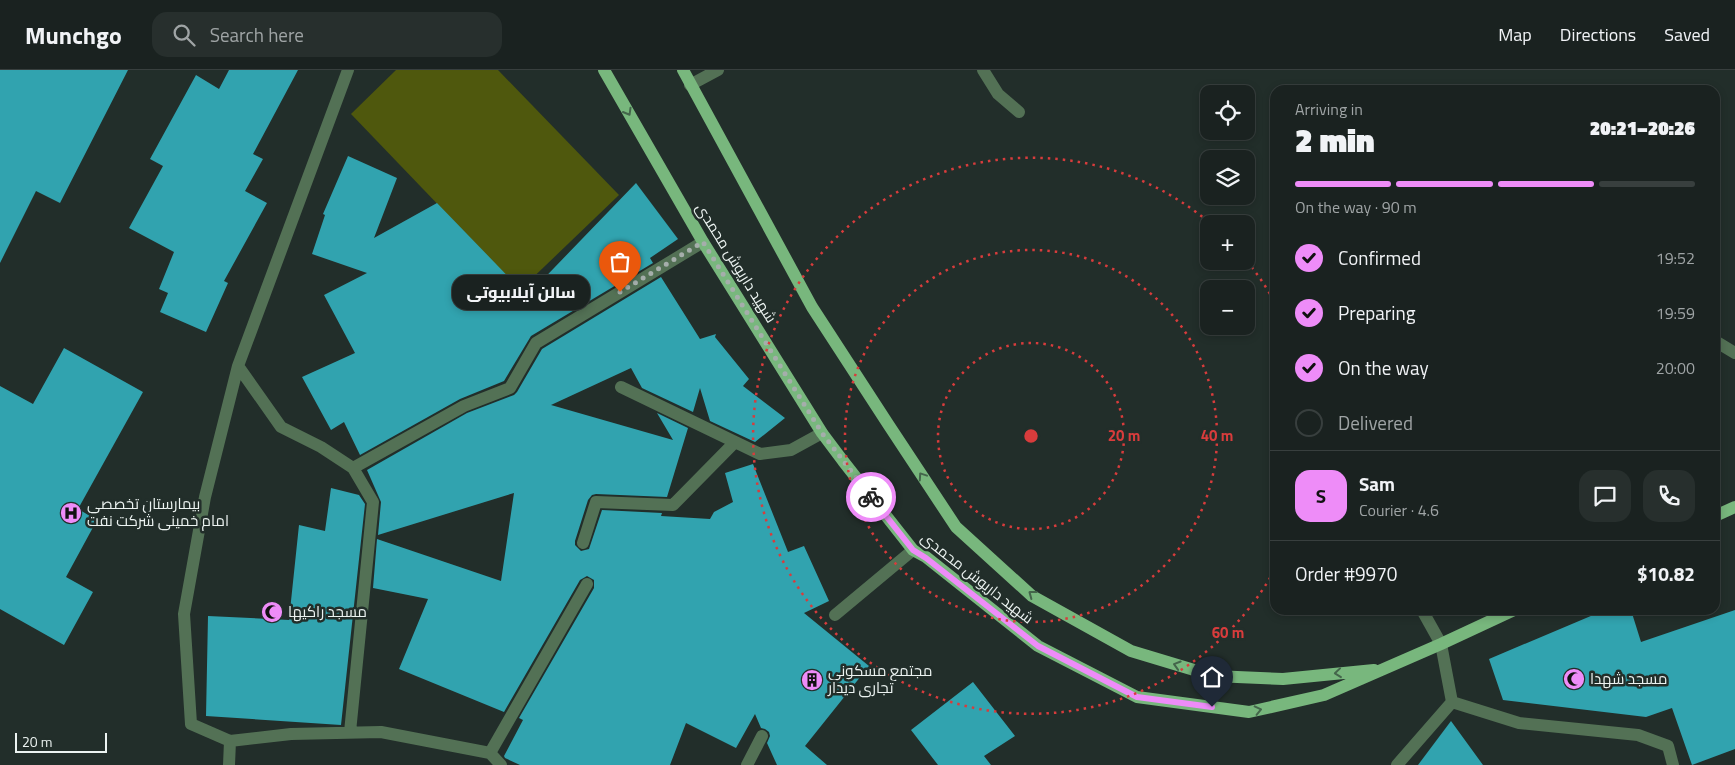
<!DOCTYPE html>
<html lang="en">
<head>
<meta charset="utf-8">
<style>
  body { margin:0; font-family:"Titillium Web",Cairo,sans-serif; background:#272f2d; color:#f1f3f6; height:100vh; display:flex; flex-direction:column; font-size:19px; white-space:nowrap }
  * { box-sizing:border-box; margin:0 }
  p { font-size:16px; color:#9fa4a5 }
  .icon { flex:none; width:28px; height:28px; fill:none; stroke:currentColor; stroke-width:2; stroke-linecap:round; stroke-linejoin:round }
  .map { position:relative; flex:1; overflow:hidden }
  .panel { position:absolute; left:1270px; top:15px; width:450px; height:530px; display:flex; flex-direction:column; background:#1a2220; border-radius:15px; box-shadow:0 2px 8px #0003,0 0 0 1px #383f3e }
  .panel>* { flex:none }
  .tools { position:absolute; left:1200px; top:15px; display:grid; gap:10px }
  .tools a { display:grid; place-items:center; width:55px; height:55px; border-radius:10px; background:#1a2220; box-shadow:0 2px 8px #0003,0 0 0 1px #383f3e; font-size:25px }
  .scale { position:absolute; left:15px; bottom:12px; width:92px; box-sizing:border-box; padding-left:5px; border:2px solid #ecf3f1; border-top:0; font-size:14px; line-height:18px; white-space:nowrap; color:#ecf3f1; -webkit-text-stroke:4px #222e2a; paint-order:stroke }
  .pin { position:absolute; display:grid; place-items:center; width:42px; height:42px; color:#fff; margin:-51px -21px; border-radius:50% 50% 50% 0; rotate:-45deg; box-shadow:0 0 5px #0007 }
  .pin .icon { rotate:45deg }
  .courier { position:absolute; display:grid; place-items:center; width:50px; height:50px; margin:-25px; border:4px solid #ee8cf8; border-radius:50%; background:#fff; color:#222; box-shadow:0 1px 6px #0007 }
  .bubble { position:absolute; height:35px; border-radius:15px; background:#1a2220; box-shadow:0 2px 8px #0003,0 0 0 1px #383f3e; font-size:16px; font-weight:800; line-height:35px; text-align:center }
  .summary em { font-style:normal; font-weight:800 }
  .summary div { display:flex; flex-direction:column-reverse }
  .summary { display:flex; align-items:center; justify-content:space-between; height:85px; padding:0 25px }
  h1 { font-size:32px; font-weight:800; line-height:38px }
  .bar { display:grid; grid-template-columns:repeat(4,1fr); gap:8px 5px; align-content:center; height:60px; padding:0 25px }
  .bar i { height:6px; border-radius:4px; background:#383f3e }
  .bar .current { background:#ee8cf8 }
  .bar p { grid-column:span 4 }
  .line { display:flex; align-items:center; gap:12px; padding:0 25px; border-top:1px solid #383f3e }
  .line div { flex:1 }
  .round { display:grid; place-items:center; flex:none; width:52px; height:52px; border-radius:15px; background:#272f2d }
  ol { padding:0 25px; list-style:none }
  li { display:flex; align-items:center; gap:15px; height:55px }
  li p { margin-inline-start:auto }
  li .icon { padding:5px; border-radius:50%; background:#ee8cf8; color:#111; stroke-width:4 }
  li:last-child { color:#9fa4a5 }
  li i { width:28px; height:28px; border:2px solid #383f3e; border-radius:50% }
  header { display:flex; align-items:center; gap:30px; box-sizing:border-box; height:70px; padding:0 25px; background:#1a2220; border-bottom:1px solid #383f3e }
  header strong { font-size:24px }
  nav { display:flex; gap:28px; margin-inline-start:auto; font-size:18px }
  .search { width:350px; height:45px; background:#272f2d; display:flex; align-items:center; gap:12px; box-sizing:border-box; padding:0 18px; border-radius:15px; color:#9fa4a5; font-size:19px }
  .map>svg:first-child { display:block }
  .green { fill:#4f580d }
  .building { fill:#31a3af }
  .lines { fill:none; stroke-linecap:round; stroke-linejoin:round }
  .minor { stroke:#537155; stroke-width:12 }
  .major { stroke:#78b77d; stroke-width:12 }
  .oneway { stroke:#44654b }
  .done { stroke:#a5aeab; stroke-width:5; stroke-dasharray:0 9 }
  .route { stroke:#ee8cf8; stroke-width:6 }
  .ring { fill:none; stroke:#d83c3c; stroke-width:2.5; stroke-dasharray:2.5 5 }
  .labels { text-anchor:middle; stroke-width:5; stroke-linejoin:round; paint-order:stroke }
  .street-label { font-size:15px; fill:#ecf3f1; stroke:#222e2a }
  .poi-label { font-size:15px; fill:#ecf3f1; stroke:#222e2a; text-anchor:start }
  .centre { fill:#d83c3c; stroke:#222e2a; stroke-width:2.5 }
  .ring-label { font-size:15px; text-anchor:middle; font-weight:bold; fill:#d83c3c; stroke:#222e2a; stroke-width:5; stroke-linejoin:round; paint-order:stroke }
</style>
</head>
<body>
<header>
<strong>Munchgo</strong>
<div class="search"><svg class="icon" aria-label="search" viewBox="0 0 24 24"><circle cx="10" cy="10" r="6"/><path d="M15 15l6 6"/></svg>Search here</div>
<nav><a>Map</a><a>Directions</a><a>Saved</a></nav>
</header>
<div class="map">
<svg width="1735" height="695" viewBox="0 0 1735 695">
  <rect width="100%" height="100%" fill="#222e2a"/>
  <path class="green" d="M396,0H498L619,125L520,220L351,44Z"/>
  <path class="building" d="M0,0H128L60,133L36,121L0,193Z
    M229,0H298L253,84L263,89L245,121L267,133L224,211L228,213L206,262L160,242L168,223L159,219L174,182L129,158L163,96L150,89L196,5L219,19Z
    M348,86L397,108L374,168L437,133L527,226L636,113L678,169L650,188L653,193L531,266L504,311L460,329L360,385L344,352L331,360L302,307L355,283L324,225L367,203L312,184L325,145L323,144Z
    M661,207L700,269L716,264L715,267L749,309L743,316L785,348L755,372L710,351L700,318L693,342L642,318L631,298L551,335L673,370L657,343L688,358L667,427L596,424L592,425L588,430L575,471V475L581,481L589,479L602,440L662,443L661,446L710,449L714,442L733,432L725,403L753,394L788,482L804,476L829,531L804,543L869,596L805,676L827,695H777L767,673L770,666L769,662L765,659L761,658L755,644L736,678L686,653L670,695H520L505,688L504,686L523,650L519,648L594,518V510L587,506L580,510L504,642L399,599L428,529L373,518L377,469L501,511L514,423L378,465L381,432L367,400L467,343L514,325L517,322L542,279Z
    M64,278L143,322L78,439L97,450L66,507L93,522L64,575L0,539V316L33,334Z
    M331,418L359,425L365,434L341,655L206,646L208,546L289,550L299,455L325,461Z
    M1605,540H1631L1641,572L1735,540V679L1692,695L1672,638L1646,647L1503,630L1489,589Z
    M973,612L1015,666L984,686L991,695H938L911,660Z
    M1451,651L1483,695H1418Z"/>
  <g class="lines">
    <path class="minor" d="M983,0L998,24L1019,42
      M690,15L718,0
      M1715,271L1735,283
      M238,296L281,357L321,377L353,398L373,432L350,662
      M621,317L760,384L791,380L822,363
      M353,398L464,336L510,318L536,273L703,172
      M583,473L596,432L673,435L735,372
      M835,545L913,480
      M1452,632L1519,653L1638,665L1668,676L1673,695
      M230,671L291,664L381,662L490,683L501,695
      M490,683L587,514
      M229,695L230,671L191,654L184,544L205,427L238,296L348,0
      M747,695L762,666
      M1397,695L1452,632L1441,574L1422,540"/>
    <path class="major" d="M604,0L703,172L822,363L843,391L913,480L926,487L1038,576L1137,627L1249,642L1324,625L1441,574L1514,540
      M683,0L812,237L888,354L956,457L1032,526L1131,581L1214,606L1283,609L1374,600
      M1715,446L1735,437"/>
  </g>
  <defs><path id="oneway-chevron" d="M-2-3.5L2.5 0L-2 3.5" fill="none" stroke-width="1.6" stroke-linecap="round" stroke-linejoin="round" transform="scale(1.25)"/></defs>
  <g class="oneway">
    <use href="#oneway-chevron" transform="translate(628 42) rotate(60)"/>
    <use href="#oneway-chevron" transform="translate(922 406) rotate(-124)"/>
    <use href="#oneway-chevron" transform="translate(1032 524) rotate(-143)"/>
    <use href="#oneway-chevron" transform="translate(1177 595) rotate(-163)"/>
    <use href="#oneway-chevron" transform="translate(1338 603) rotate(174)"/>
    <use href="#oneway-chevron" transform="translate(1258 640) rotate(-13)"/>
  </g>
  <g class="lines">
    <path class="done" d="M620,222L703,172L822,363L871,427"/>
    <path class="route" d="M871,427L913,480L926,488L1038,576L1137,627L1212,637"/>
  </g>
  <g class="ring">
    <circle cx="1031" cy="366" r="93"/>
    <circle cx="1031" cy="366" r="186"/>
    <path d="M1274 501A278 278 0 1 1 1210 153M1247 191A278 278 0 0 1 1274 231"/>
  </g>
  <defs>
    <g id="hospital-disc" transform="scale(1.125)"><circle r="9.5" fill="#ee8cf8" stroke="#222e2a"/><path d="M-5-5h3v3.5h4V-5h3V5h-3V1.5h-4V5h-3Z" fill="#111"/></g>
    <g id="mosque-disc" transform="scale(1.125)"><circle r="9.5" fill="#ee8cf8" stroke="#222e2a"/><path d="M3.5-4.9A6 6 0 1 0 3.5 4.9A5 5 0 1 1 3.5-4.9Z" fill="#111"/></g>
    <g id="building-disc" transform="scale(1.125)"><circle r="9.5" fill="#ee8cf8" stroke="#222e2a"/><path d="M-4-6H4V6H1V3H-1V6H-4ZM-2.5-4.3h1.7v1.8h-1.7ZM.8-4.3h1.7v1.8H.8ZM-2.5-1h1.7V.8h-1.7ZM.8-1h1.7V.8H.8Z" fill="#111"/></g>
  </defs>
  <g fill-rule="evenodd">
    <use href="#hospital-disc" x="71" y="443"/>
    <use href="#mosque-disc" x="272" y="542"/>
    <use href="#mosque-disc" x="1574" y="609"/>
    <use href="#building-disc" x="812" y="610"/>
  </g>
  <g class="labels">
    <g class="street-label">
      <text transform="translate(736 193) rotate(58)" y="5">شهید داریوش محمدی</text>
      <text transform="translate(977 508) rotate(38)" y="5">شهید داریوش محمدی</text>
    </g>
    <g class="poi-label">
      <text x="87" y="439">بیمارستان تخصصی<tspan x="87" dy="17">امام خمینی شرکت نفت</tspan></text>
      <text x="288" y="547">مسجد راکیها</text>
      <text x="828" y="606">مجتمع مسکونی<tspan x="828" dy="17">تجاری دیدار</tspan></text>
      <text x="1590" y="614">مسجد شهدا</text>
    </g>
  </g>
  <circle cx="1031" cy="366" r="8" class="centre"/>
  <g class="ring-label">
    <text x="1124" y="371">20 m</text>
    <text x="1217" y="371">40 m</text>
    <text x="1228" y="568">60 m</text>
  </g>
</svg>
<div class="tools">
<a><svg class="icon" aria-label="locate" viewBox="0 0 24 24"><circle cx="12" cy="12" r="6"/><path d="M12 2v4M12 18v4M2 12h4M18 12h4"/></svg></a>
<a><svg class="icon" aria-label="layers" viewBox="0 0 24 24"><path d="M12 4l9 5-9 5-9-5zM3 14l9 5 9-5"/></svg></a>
<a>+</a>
<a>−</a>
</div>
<div class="scale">20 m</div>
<div class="pin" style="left:620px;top:222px;background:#ea580c"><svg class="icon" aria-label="bag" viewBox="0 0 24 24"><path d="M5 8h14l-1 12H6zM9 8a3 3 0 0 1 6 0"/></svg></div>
<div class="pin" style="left:1212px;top:637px;background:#1f2937"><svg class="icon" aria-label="home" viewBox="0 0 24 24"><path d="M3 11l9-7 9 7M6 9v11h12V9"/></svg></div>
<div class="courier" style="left:871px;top:427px"><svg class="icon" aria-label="bike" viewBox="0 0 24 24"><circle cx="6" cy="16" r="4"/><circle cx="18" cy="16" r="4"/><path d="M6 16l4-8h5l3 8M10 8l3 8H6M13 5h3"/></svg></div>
<div class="bubble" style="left:452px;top:205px;width:138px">سالن آیلابیوتی</div>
<section class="panel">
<div class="summary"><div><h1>2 min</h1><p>Arriving in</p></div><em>20:21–20:26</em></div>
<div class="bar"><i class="current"></i><i class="current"></i><i class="current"></i><i></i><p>On the way · 90 m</p></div>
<ol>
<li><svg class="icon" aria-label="check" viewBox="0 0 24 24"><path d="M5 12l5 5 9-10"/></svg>Confirmed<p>19:52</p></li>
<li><svg class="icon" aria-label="check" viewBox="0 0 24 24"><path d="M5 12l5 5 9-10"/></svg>Preparing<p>19:59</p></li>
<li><svg class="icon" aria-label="check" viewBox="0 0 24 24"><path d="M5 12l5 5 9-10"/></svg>On the way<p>20:00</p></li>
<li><i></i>Delivered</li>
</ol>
<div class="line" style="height:90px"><b class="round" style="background:#ee8cf8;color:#111">S</b><div><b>Sam</b><p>Courier · 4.6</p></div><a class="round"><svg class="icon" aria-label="chat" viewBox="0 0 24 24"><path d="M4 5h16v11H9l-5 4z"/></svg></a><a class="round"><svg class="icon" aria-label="phone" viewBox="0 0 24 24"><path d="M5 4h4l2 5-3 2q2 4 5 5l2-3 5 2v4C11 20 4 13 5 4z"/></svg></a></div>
<div class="line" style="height:65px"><div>Order #9970</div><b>$10.82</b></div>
</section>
</div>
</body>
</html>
